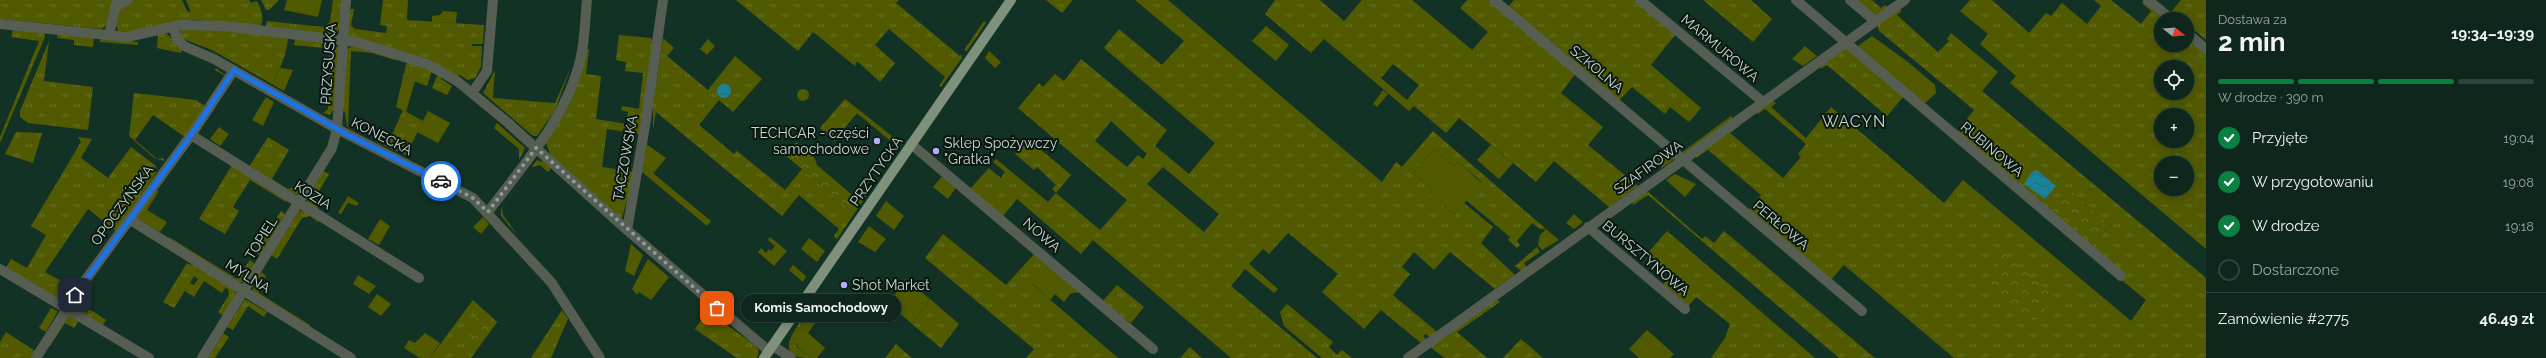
<!DOCTYPE html>
<html lang="pl">
<head>
<meta charset="utf-8">
<style>
  body { margin:0; font-family:Raleway,sans-serif; background:#172e25; color:#f1f3f6; height:100vh; display:flex; flex-direction:column; font-size:15px; white-space:nowrap }
  * { box-sizing:border-box; margin:0 }
  p { font-size:13px; color:#9ba5a3 }
  .icon { flex:none; width:22px; height:22px; fill:none; stroke:currentColor; stroke-width:2; stroke-linecap:round; stroke-linejoin:round }
  .map { position:relative; flex:1; overflow:hidden }
  .panel { display:flex; flex-direction:column; background:#0e261c; width:340px }
  .panel>* { flex:none }
  .needle { width:26px; rotate:107deg }
  .tools { position:absolute; left:2154px; top:12px; display:grid; gap:8px }
  .tools a { display:grid; place-items:center; width:40px; height:40px; border-radius:50%; background:#0e261c; box-shadow:0 2px 10px #0003,0 0 0 1px #2e433b; font-size:20px }
  .pin { position:absolute; display:grid; place-items:center; width:34px; height:34px; color:#fff; margin:-17px; border-radius:8px; box-shadow:0 2px 6px #0006 }
  .courier { position:absolute; display:grid; place-items:center; width:40px; height:40px; margin:-20px; border:3px solid #1a73e8; border-radius:50%; background:#fff; color:#222; box-shadow:0 1px 5px #0007 }
  .bubble { position:absolute; height:28px; border-radius:14px; background:#0e261c; box-shadow:0 2px 10px #0003,0 0 0 1px #2e433b; font-size:13px; font-weight:700; line-height:28px; text-align:center }
  .head em { font-style:normal; font-weight:700 }
  .head div { display:flex; flex-direction:column-reverse }
  .head { display:flex; align-items:center; justify-content:space-between; height:68px; padding:0 12px }
  h1 { font-size:26px; font-weight:700; line-height:30px }
  .bar { display:grid; grid-template-columns:repeat(4,1fr); gap:6px 4px; align-content:center; height:48px; padding:0 12px }
  .bar i { height:5px; border-radius:3px; background:#2e433b }
  .bar .current { background:#0b8043 }
  .bar p { grid-column:span 4 }
  .line { display:flex; align-items:center; gap:10px; padding:0 12px; border-top:1px solid #2e433b }
  .line div { flex:1 }
  ol { padding:0 12px; list-style:none }
  li { display:flex; align-items:center; gap:12px; height:44px }
  li p { margin-inline-start:auto }
  li .icon { padding:4px; border-radius:50%; background:#0b8043; color:#fff; stroke-width:4 }
  li:last-child { color:#9ba5a3 }
  li i { width:22px; height:22px; border:2px solid #2e433b; border-radius:50% }
  main { display:flex; flex:1; min-height:0 }
  .map>svg:first-child { display:block }
  .grass { fill:url(#grass-tufts); fill-rule:evenodd }
  .forest { fill:url(#forest-crowns) }
  .garden { fill:#515a01 }
  .water { fill:url(#water-waves) }
  .lines { fill:none; stroke-linecap:round; stroke-linejoin:round }
  .minor { stroke:#565e54; stroke-width:10 }
  .major { stroke:#7f917c; stroke-width:10 }
  .done { stroke:#889f95; stroke-width:4; stroke-dasharray:0 7.2 }
  .route { stroke:#1a73e8; stroke-width:5 }
  .poi-dot { fill:#b8abf7; stroke:#0a1711; stroke-width:1.5 }
  .labels { text-anchor:middle; stroke-width:4; stroke-linejoin:round; paint-order:stroke }
  .street-label { font-size:14px; fill:#c7d9d1; stroke:#0a1711 }
  .poi-label { font-size:14px; fill:#c7d9d1; stroke:#0a1711; text-anchor:start }
  .quarter-label { font-size:16px; letter-spacing:1px; fill:#c7d9d1; stroke:#0a1711 }
</style>
</head>
<body>
<main>
<div class="map">
<svg width="2206" height="358" viewBox="0 0 2206 358">
  <defs>
    <pattern id="grass-tufts" width="24" height="20" patternUnits="userSpaceOnUse"><rect width="24" height="20" fill="#515a01"/><path d="M3 7l-1-3M5 7V3M7 7l1-3M15 17l-1-3M17 17v-4M19 17l1-3" fill="none" stroke="#697125"/></pattern>
    <pattern id="forest-crowns" width="20" height="18" patternUnits="userSpaceOnUse"><rect width="20" height="18" fill="#515a01"/><path d="M2 6a3 3 0 1 1 6 0M12 15a3 3 0 1 1 6 0" fill="none" stroke="#697125"/></pattern>
    <pattern id="water-waves" width="16" height="10" patternUnits="userSpaceOnUse"><rect width="16" height="10" fill="#1b8399"/><path d="M0 5q4-4 8 0t8 0" fill="none" stroke="#276c7a"/></pattern>
  </defs>
  <rect width="100%" height="100%" fill="#133226"/>
  <path class="grass" d="M0,0H113L107,25L101,29L0,19Z
    M134,0H182L187,11L191,12L186,0H249L251,3L257,1C261,9 265,18 260,27L196,20L179,21L138,33L118,31L116,24L119,9Z
    M261,0H279L269,10H266Z
    M333,0H343L339,29L335,35L267,28L266,26L267,21L323,27L330,22Z
    M383,0H408L407,20L484,25L483,44H472V46H482L481,67L475,78L468,80L460,75L457,76L350,38L347,36L349,9H354L351,25L355,29L386,33L387,26L380,25Z
    M736,0H899L896,3L960,56L961,54L962,58L941,87L939,86L945,77L889,29L875,45L895,63L880,82L857,61L855,66L813,32L798,51Z
    M1046,0H1073L1062,13Z
    M1135,0H1168L1382,182L1396,162L1402,167L1433,131L1546,229H1540L1532,223L1517,241L1520,245L1517,248L1508,240L1510,237L1466,200L1482,182L1458,162L1454,166L1434,149L1413,173L1433,190L1430,194L1454,215L1464,203L1493,227L1481,243L1515,275L1495,289L1450,252L1434,270L1414,252L1402,267L1410,274L1393,295L1437,332L1430,337L1426,334L1423,336L1426,339L1421,343L1381,310L1364,329L1322,292L1338,274L1288,233L1269,254L1263,249L1249,264L1278,289L1274,293L1245,269L1231,286L1317,358H1231L1093,240L1081,254L1017,199L1003,216L970,189L989,168L1001,178L1005,172L993,162L996,159L1048,202L1056,193L1052,189L1056,185L1037,167L1034,170L1015,154L1027,138L1071,175L1056,193L1100,230L1127,200L1018,108L1039,83L1043,87L1055,74L1064,81L1081,59L1167,130L1155,146L1189,174L1215,143L1104,48L1119,29L1162,65L1184,41ZM1111,121L1147,154L1143,159L1138,155L1127,167L1095,141ZM1163,167L1219,214L1204,232L1147,184Z
    M1275,0H1320L1344,21L1362,0H1412L1472,50L1488,32L1460,8L1467,0H1490L1576,73L1561,93L1603,127L1588,145L1638,186L1609,207L1554,161L1536,182L1459,118L1446,133L1414,106L1409,111L1324,39L1311,53L1265,14ZM1393,64L1419,85L1407,100L1381,78Z
    M1514,0H1636L1675,35L1651,65L1701,108L1689,122L1670,107L1665,114L1632,87L1618,101L1507,8Z
    M1703,0H1751L1772,19L1753,42Z
    M1855,0H1872L1881,8L1885,5L1888,7L1875,16Z
    M1970,0H1992L2029,33L2046,13L2051,16L2062,3L2087,24L2101,6L2094,0H2111L2141,24L2151,11L2142,3L2144,1L2165,19H2161V45H2187V38L2206,54V249L2010,83L2016,76L1980,44L1988,34L1960,11ZM2161,67H2187V93H2161ZM2161,115H2187V141H2161ZM2161,163H2187V189H2161Z
    M2181,0H2206V40L2187,24V19H2181L2172,11Z
    M1899,9L1902,11L1897,15L1938,52L1949,41L1947,39L1951,33L1998,72L1982,91L2206,278V358H1954L1844,265L1830,281L1747,212L1761,195L1708,150L1696,158L1695,156L1739,125H1741L1730,133L1783,178L1801,157L1798,154L1806,144L1765,109L1758,114L1756,112L1772,100L1776,103L1771,107L1806,138L1831,107L1944,203L1963,180L2131,321L2146,300L2119,278L2091,248L2110,225L2051,212L1956,133L1974,110L1879,31L1877,24Z
    M984,21L986,23L967,51L964,50Z
    M1266,26L1289,45L1276,61L1252,41Z
    M13,29L44,32L45,37L0,143V137L39,41L11,37Z
    M180,29H213L288,38C287,55 279,70 272,84L212,50L181,38Z
    M165,32L182,49L181,53L157,48L158,33Z
    M58,34L94,37L93,47L74,45V40L57,38Z
    M619,35L651,38L653,42L640,134L607,129L602,167L635,172L621,221L549,155L550,153L546,143L586,49H589L586,74L601,76L596,119L626,124L628,112L621,110L622,106L639,109L643,73L625,71L626,62L616,60Z
    M100,38L138,42V45L100,42Z
    M295,39L334,44L338,48L335,111L333,110L330,115L323,113L328,109L330,54L323,48L294,45Z
    M49,41L44,81L93,87L88,130L28,123L20,117V111Z
    M353,46L395,57V60L372,53L351,51L348,126L356,133L347,126L345,112L342,111L347,49Z
    M1846,48L1904,96L1887,116L1827,65L1821,69L1819,66Z
    M661,51L708,90L735,56L762,79L733,112L719,100L699,125L734,154L737,151L785,190L802,169L852,211L869,187L871,189L837,239L834,236L839,229L799,195L782,216L656,112L653,129V104Z
    M407,61L432,71L427,86L403,77Z
    M571,67L555,110L537,136H533L483,93L495,70L493,98L555,103Z
    M216,68L226,76L185,137L153,115L135,140L157,159L164,158V161L154,158L129,136L134,93L196,100L205,106L225,76L215,70Z
    M438,74L442,76L441,79L452,86L447,95L432,88Z
    M845,99L892,136L893,143L857,113L834,141L820,128Z
    M403,110L423,121L406,155L376,142L387,146Z
    M1731,116L1734,120L1683,154L1681,153Z
    M497,123L525,148L519,160V149L494,128Z
    M16,132L42,133L33,163L5,154Z
    M78,137L92,139L81,158L108,178L131,147L156,166V173L116,231L88,209L45,272L74,288L82,276L64,302L6,268L11,259L27,268L46,235L31,226L81,142Z
    M268,137L289,150L272,179L288,189L297,186L302,189L299,194H295L249,167Z
    M537,160L542,162L544,160L552,167L548,172L540,165L532,167L502,208L503,215L518,236L501,216V209Z
    M232,165L287,200L286,202L250,180L233,207L239,211L225,234L199,219Z
    M643,165L711,221L707,226L642,172Z
    M323,171L329,174L312,203L319,208L317,210L307,203V199Z
    M1646,190L1702,239L1705,236L1714,243L1724,231L1875,358H1839L1648,195L1633,205L1632,201Z
    M281,211L285,214L260,255L255,252Z
    M299,211H304L320,220L318,222L310,216L302,218L277,259L271,255Z
    M1667,231L1815,358H1711L1725,338L1730,324L1696,297L1687,308L1662,286L1671,275L1647,254Z
    M943,234L1006,285L1036,252L1050,264L1033,285L1118,358H1026L1034,349L925,258Z
    M169,237L237,279L250,260L255,264L243,282L239,283L168,239Z
    M1537,247L1540,252L1524,263L1527,267L1521,271L1515,266Z
    M193,262L235,291L236,295L224,316L218,312L229,295L228,289L198,270L174,308L163,302L187,263L191,265Z
    M261,272L266,276L258,289L259,293L310,325L308,328L252,291Z
    M1117,285L1144,307L1131,323L1102,302Z
    M245,299L267,312L264,317L248,306L233,330L227,327Z
    M930,299L959,324L941,348L912,324Z
    M1497,299L1500,302L1457,332L1487,358H1445L1430,347Z
    M473,300L497,322L471,358H430Z
    M77,301L106,320L103,325L76,309L74,306Z
    M1287,304L1333,342L1329,347L1337,355L1342,350L1352,358H1322L1284,326L1280,312Z
    M811,307L793,339L794,344L810,358C768,358 800,323 811,307Z
    M710,308L717,318L756,346L759,351L757,358H737L695,329Z
    M562,310L568,319L551,358H531Z
    M66,315L80,319L74,328L65,323L50,346L49,345Z
    M6,332L35,351L42,339H44L33,358H0V342Z
    M223,333L229,337L215,358H208Z
    M1521,339L1543,358H1503Z
    M896,344L912,358H885Z
    M1190,347L1202,358H1180Z"/>
  <path class="forest" d="M796,142L815,159L817,165L859,201L852,211L785,155Z
    M2070,191L2110,225L2091,248L2051,212Z
    M2003,253L2055,297L2029,328L1984,289L2000,270L1993,263Z
    M484,310L497,322L472,356C472,342 469,319 484,310Z"/>
  <path class="garden" d="M287,0H322L318,17L284,10Z
    M443,11L457,12L456,23L432,22V16L440,15Z
    M1872,36L1908,62L1935,85L1936,93L1923,105L1855,48Z
    M663,38L674,48L667,56L661,51Z
    M708,39L715,46L707,55L700,49Z
    M1805,46L1817,56L1803,66L1792,59Z
    M989,51L1001,62L995,68L985,58Z
    M280,68L293,70L284,91L272,84Z
    M403,77L415,81L406,112L396,107Z
    M797 95a6 6 0 1 1 12 0a6 6 0 1 1-12 0Z
    M1383,90L1388,94L1377,107L1373,104Z
    M266,97L274,102L263,126L252,120Z
    M428,111L450,123L438,143L417,132Z
    M219,127L229,134L220,146L210,139Z
    M377,129L391,136L387,146L376,141Z
    M646,144L666,158L653,174L643,165Z
    M1491,145L1513,163L1499,179L1477,160Z
    M1667,148L1677,157L1662,168L1658,159Z
    M1434,149L1454,166L1458,162L1482,183L1454,215L1430,194L1433,190L1413,173Z
    M1675,174L1696,184L1685,197L1666,180Z
    M943,175L957,186L948,199L933,187Z
    M156,191H159L147,210L167,222L160,232L136,218Z
    M348,196L359,203L357,206L348,203L341,214L338,213Z
    M886,201L904,216L894,230L876,216Z
    M1574,214L1583,222L1574,229L1566,223Z
    M483,217L489,224L481,234L473,227Z
    M380,219L390,226L379,245L368,239Z
    M869,226L886,239L875,252L858,242Z
    M1546,229L1559,240L1542,250L1538,245L1540,235Z
    M770,237L787,251L774,266L758,252L761,248L766,253L769,249L771,251L775,246L768,240Z
    M809,238L825,251L817,262L801,249Z
    M631,244L643,255L634,276L625,271Z
    M648,259L669,277L651,300L639,292L637,295L632,289Z
    M1050,264L1079,292L1070,294L1064,302L1055,294L1050,300L1033,284Z
    M793,265L806,276L803,282L789,270Z
    M198,270L226,287L222,293L204,281L194,297L185,291L189,283L194,285L198,279L194,276Z
    M358,275L376,286L369,294L353,284Z
    M905,279L930,299L912,324L889,304Z
    M377,294L391,304L381,316L368,307Z
    M51,308L58,311L46,332L39,328Z
    M812,310L820,316L808,333L825,348L817,358H810L793,342L794,335Z
    M1647,330L1674,354L1670,358H1639L1629,349Z
    M425,333L440,343L430,358H420L404,348L409,340L415,343Z"/>
  <path class="water" d="M717 91a7 7 0 1 1 14 0a7 7 0 1 1-14 0Z
    M2037,170L2056,186L2045,199L2024,184L2032,172Z"/>
  <g class="lines">
    <path class="minor" d="M1494,0L1862,311
      M1640,0L1763,102
      M1796,0L2121,276
      M1850,0L1875,21
      M2148,0L2171,19
      M116,6L128,0
      M0,24L127,37L180,25L224,26L356,42L427,64L457,81L507,122L627,230L769,351
      M173,26L177,39L184,46L214,59L337,129L473,198L551,282L600,358
      M2187,33L2206,49
      M109,35L117,0
      M472,93L487,71L493,0
      M191,135L419,278
      M911,144L1153,349
      M488,212C523,165 566,119 580,61C585,41 585,20 587,0
      M129,219L351,358
      M1588,227L1685,309
      M627,230L646,120L663,0
      M0,269L149,358
      M773,346L791,358
      M36,358L84,282L191,135L234,70
      M202,358L332,148L337,129L346,0
      M1408,358L1905,0"/>
    <path class="major" d="M764,358L1011,0"/>
  </g>
  <g class="lines">
    <path class="done" d="M441,181L473,198L488,212L536,148L717,308"/>
    <path class="route" d="M75,295L191,135L234,70L346,134L441,181"/>
  </g>
  <g class="poi-dot">
    <circle cx="877" cy="141" r="4"/>
    <circle cx="936" cy="151" r="4"/>
    <circle cx="844" cy="285" r="4"/>
  </g>
  <g class="labels">
    <g class="street-label">
      <text transform="translate(1720 48) rotate(40)" y="5">MARMUROWA</text>
      <text transform="translate(328 64) rotate(-86)" y="5">PRZYSUSKA</text>
      <text transform="translate(1597 69) rotate(40)" y="5">SZKOLNA</text>
      <text transform="translate(382 136) rotate(27)" y="5">KONECKA</text>
      <text transform="translate(1992 149) rotate(40)" y="5">RUBINOWA</text>
      <text transform="translate(625 158) rotate(-80)" y="5">TACZOWSKA</text>
      <text transform="translate(1648 167) rotate(-36)" y="5">SZAFIROWA</text>
      <text transform="translate(876 171) rotate(-55)" y="5">PRZYTYCKA</text>
      <text transform="translate(313 195) rotate(32)" y="5">KOZIA</text>
      <text transform="translate(122 205) rotate(-54)" y="5">OPOCZYŃSKA</text>
      <text transform="translate(1781 225) rotate(40)" y="5">PERŁOWA</text>
      <text transform="translate(1042 235) rotate(41)" y="5">NOWA</text>
      <text transform="translate(261 238) rotate(-58)" y="5">TOPIEL</text>
      <text transform="translate(1646 258) rotate(40)" y="5">BURSZTYNOWA</text>
      <text transform="translate(248 276) rotate(32)" y="5">MYLNA</text>
    </g>
    <g class="poi-label">
      <text x="869" y="138" text-anchor="end">TECHCAR - części<tspan x="869" dy="16">samochodowe</tspan></text>
      <text x="944" y="148">Sklep Spożywczy<tspan x="944" dy="16">"Gratka"</tspan></text>
      <text x="852" y="290">Shot Market</text>
    </g>
    <g class="quarter-label">
      <text x="1854" y="127">WACYN</text>
    </g>
  </g>
</svg>
<div class="tools">
<a><svg class="needle" viewBox="-14 -14 28 28"><path d="M0-13l5 13h-10z" fill="#e53935"/><path d="M0 13l5-13h-10z" fill="#9ba5a3"/></svg></a>
<a><svg class="icon" aria-label="locate" viewBox="0 0 24 24"><circle cx="12" cy="12" r="6"/><path d="M12 2v4M12 18v4M2 12h4M18 12h4"/></svg></a>
<a>+</a>
<a>−</a>
</div>
<div class="pin" style="left:717px;top:308px;background:#ea580c"><svg class="icon" aria-label="bag" viewBox="0 0 24 24"><path d="M5 8h14l-1 12H6zM9 8a3 3 0 0 1 6 0"/></svg></div>
<div class="pin" style="left:75px;top:295px;background:#1f2937"><svg class="icon" aria-label="home" viewBox="0 0 24 24"><path d="M3 11l9-7 9 7M6 9v11h12V9"/></svg></div>
<div class="courier" style="left:441px;top:181px"><svg class="icon" aria-label="car" viewBox="0 0 24 24"><path d="M5 17H2v-5l4-1 3-4h7l3 4 3 1v5h-3M9 17h6M6 11h13"/><circle cx="7" cy="17" r="2"/><circle cx="17" cy="17" r="2"/></svg></div>
<div class="bubble" style="left:741px;top:294px;width:160px">Komis Samochodowy</div>
</div>
<section class="panel">
<div class="head"><div><h1>2 min</h1><p>Dostawa za</p></div><em>19:34–19:39</em></div>
<div class="bar"><i class="current"></i><i class="current"></i><i class="current"></i><i></i><p>W drodze · 390 m</p></div>
<ol>
<li><svg class="icon" aria-label="check" viewBox="0 0 24 24"><path d="M5 12l5 5 9-10"/></svg>Przyjęte<p>19:04</p></li>
<li><svg class="icon" aria-label="check" viewBox="0 0 24 24"><path d="M5 12l5 5 9-10"/></svg>W przygotowaniu<p>19:08</p></li>
<li><svg class="icon" aria-label="check" viewBox="0 0 24 24"><path d="M5 12l5 5 9-10"/></svg>W drodze<p>19:18</p></li>
<li><i></i>Dostarczone</li>
</ol>
<div class="line" style="height:52px"><div>Zamówienie #2775</div><b>46.49 zł</b></div>
</section>
</main>
</body>
</html>
